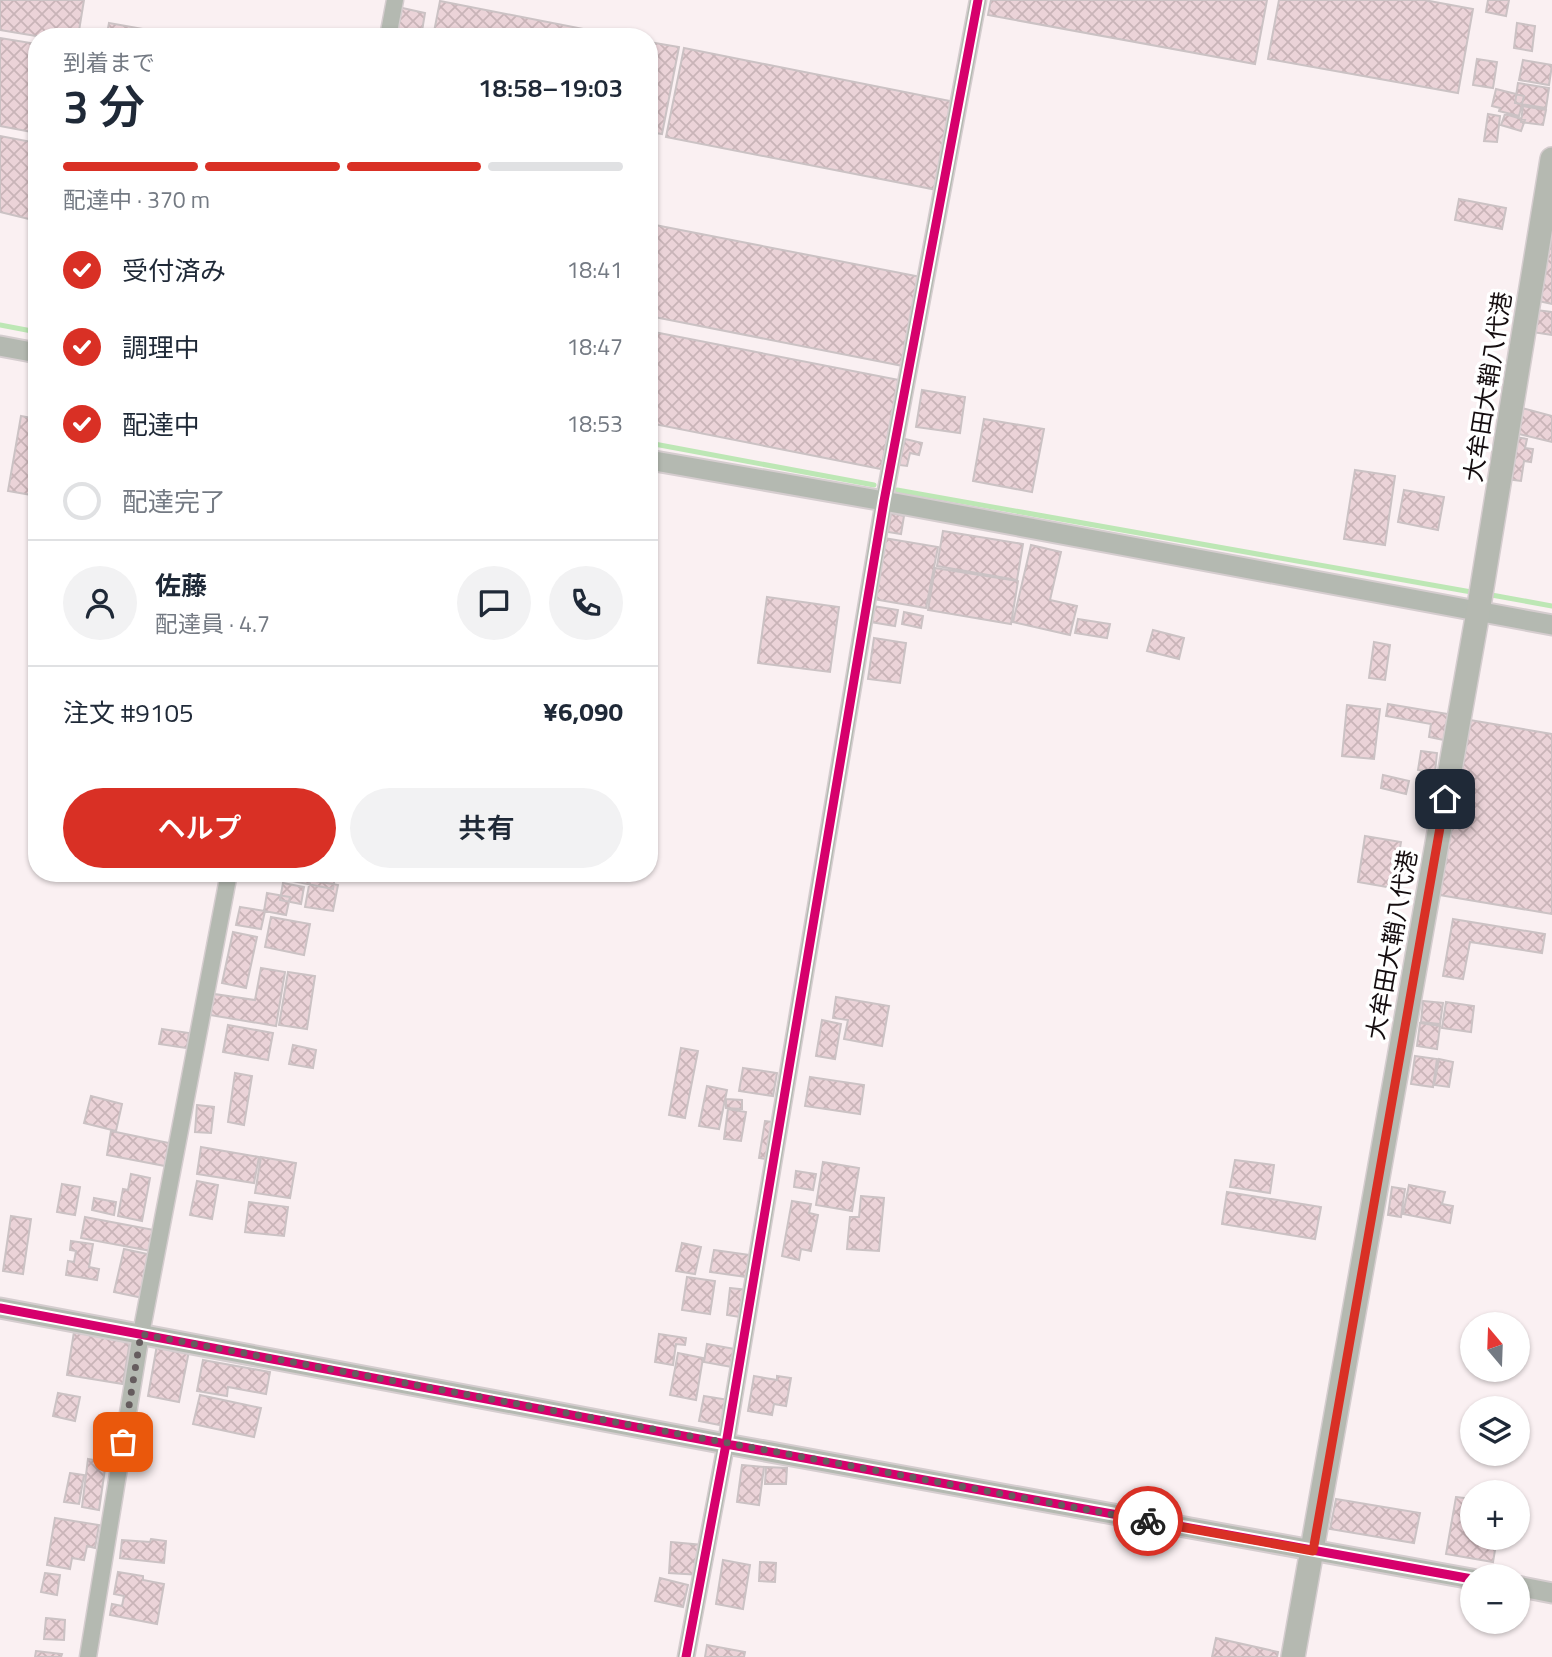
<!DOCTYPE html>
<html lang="ja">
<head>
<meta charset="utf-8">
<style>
  body { margin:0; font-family:"Titillium Web","Noto Sans JP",sans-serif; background:#f2f2f3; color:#1f2937; height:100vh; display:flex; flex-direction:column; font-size:26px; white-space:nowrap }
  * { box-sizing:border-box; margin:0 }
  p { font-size:23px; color:#747a83 }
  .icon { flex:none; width:38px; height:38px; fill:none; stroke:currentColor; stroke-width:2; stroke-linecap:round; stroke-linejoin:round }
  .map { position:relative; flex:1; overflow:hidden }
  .sheet { position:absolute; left:28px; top:28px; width:630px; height:854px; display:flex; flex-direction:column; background:#fff; border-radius:28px; box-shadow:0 2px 5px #0004 }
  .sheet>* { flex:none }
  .needle { width:46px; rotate:341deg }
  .fabs { position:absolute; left:1460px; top:1312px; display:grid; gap:14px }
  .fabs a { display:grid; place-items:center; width:70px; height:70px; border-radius:50%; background:#fff; box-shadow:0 2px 5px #0004; font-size:35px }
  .pin { position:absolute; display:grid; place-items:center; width:60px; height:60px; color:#fff; margin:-30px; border-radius:14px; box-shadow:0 4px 10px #0006 }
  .courier { position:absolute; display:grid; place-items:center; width:70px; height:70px; margin:-35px; border:5px solid #d93025; border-radius:50%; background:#fff; color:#222; box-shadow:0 2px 9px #0007 }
  .headline em { font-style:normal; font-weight:600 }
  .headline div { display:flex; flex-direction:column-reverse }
  .headline { display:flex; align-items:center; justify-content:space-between; height:119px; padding:0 35px }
  h1 { font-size:46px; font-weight:600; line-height:52px }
  .bar { display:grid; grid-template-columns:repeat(4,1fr); gap:10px 7px; align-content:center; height:84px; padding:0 35px }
  .bar i { height:9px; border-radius:5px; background:#e0e1e3 }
  .bar .on { background:#d93025 }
  .bar p { grid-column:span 4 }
  .line { display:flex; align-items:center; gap:18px; padding:0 35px; border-top:2px solid #e0e1e3 }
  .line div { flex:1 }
  .round { display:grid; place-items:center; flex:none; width:74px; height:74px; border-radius:37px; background:#f2f2f3 }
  ol { padding:0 35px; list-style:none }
  li { display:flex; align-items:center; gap:21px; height:77px }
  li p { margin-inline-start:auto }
  li .icon { padding:7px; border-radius:50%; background:#d93025; color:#fff; stroke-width:4 }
  li:last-child { color:#747a83 }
  li i { width:38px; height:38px; border:4px solid #e0e1e3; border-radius:50% }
  .action { display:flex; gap:14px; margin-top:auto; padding:14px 35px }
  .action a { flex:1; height:80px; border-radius:42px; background:#d93025; color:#fff; font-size:28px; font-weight:600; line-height:80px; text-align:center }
  .action a+a { background:#f2f2f3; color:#1f2937 }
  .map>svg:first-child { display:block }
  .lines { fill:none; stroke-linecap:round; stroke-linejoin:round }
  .stream { stroke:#bde7b5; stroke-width:5 }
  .building { fill:url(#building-cross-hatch); stroke:#cbc2c4; stroke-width:2 }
  .minor-casing { stroke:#d5cdcf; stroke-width:19 }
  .tertiary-casing { stroke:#d5cdcf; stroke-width:23 }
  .secondary-casing { stroke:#d5cdcf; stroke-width:26 }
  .minor { stroke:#b4b9b1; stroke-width:16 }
  .tertiary { stroke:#b4b9b1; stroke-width:19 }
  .secondary { stroke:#b5b9b1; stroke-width:23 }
  .cycleway-casing { stroke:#fff; stroke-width:13 }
  .cycleway { stroke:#d6006c; stroke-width:9 }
  .done { stroke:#655c5e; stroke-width:7; stroke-dasharray:0 12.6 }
  .route { stroke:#d93025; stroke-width:9 }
  .labels { text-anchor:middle; stroke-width:7; stroke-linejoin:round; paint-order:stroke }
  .street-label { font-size:24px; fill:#150d0f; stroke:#fff }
</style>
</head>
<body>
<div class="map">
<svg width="1552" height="1657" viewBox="0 0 1552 1657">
  <defs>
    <pattern id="building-cross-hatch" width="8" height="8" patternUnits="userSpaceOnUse" patternTransform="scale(1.75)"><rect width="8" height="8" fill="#ebd3d8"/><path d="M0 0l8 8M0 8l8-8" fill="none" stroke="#c9b4b8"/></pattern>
  </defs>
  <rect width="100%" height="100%" fill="#faf0f2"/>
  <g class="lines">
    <path class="stream" d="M0,325L37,332
      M649,443L874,485
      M897,490L1477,593
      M1486,594L1552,606"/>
  </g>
  <path class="building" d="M0,0H84L78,37H42L0,30Z
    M991,0H1267L1255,64L988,15Z
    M1279,0H1424L1473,9L1458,93L1268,59Z
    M1488,0H1509L1506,16L1486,12Z
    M440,1L624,37H433Z
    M398,7L425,13L421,37H392Z
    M109,23L160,32L159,37H122L107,34Z
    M1517,23L1535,26L1532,51L1514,48Z
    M0,38L37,44V133L0,126Z
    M649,42L679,47L662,134L649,132Z
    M684,48L955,102L937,190L666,137Z
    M1477,59L1497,62L1493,88L1473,85Z
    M1523,60L1552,65L1549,85L1519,80Z
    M1518,83L1549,88L1546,108L1515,103Z
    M1496,89L1524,96L1519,116L1499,111L1500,108L1492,106Z
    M1523,106L1546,110L1543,125L1521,122Z
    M1488,114L1500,116L1497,142L1484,141Z
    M1505,114L1525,120L1521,131L1501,125Z
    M0,136L37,143V221L0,212Z
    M1459,199L1506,208L1502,229L1455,220Z
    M1552,212V304L1534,300Z
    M650,224L921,277L903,366L649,316Z
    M1536,310L1552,312V335L1532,332Z
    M649,331L899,380L881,469L649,423Z
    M922,390L965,397L960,433L916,427Z
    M1518,407L1552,416V442L1511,432Z
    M21,416L37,419V496L8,491Z
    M984,419L1044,429L1032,492L973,481Z
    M1497,434L1527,439L1525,448L1533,449L1531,462L1524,461L1521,481L1506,479Z
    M905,439L922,443L919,455L910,453L907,466L899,465Z
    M1355,470L1395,476L1385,545L1344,539Z
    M1404,490L1444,497L1438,530L1398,522Z
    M891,513L904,516L901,534L888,532Z
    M943,531L1023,544L1017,580L937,566Z
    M884,538L938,547L926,608L873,599Z
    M1031,545L1061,552L1050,600L1077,606L1070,635L1013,622Z
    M935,568L1018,581L1011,624L928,610Z
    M767,597L839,607L830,672L758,663Z
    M873,606L898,610L895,626L870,622Z
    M904,612L923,616L921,628L902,624Z
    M1078,619L1110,624L1107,638L1075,633Z
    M1153,630L1184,638L1179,659L1147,651Z
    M874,638L906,643L900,683L868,679Z
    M1374,642L1390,645L1385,680L1369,678Z
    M1388,704L1448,714L1444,740L1429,737L1431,724L1386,716Z
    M1347,705L1380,709L1374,759L1342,756Z
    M1470,720L1552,734V914L1439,895Z
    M1421,751L1437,753L1435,772L1418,770Z
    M1383,775L1409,781L1406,794L1381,788Z
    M1365,836L1401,842L1393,888L1358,882Z
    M293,873H318L335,876L333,889L292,881Z
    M310,880L338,885L333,911L305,907Z
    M283,883L304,887L301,904L280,900Z
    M267,893L290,897L286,915L264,911Z
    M240,907L265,911L261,929L236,925Z
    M271,917L310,924L304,955L265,947Z
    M1453,919L1545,934L1542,953L1470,942L1463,979L1443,976Z
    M233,932L257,937L246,988L222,983Z
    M261,968L285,972L276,1026L210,1015L214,994L255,1000Z
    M288,972L315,976L307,1029L279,1025Z
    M836,997L889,1006L882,1046L844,1039L848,1020L833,1018Z
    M1423,1001L1443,1003L1440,1024L1421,1022Z
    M1446,1002L1474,1006L1471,1032L1442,1028Z
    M822,1020L841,1024L835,1059L816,1056Z
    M1420,1023L1440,1026L1437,1049L1417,1046Z
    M228,1025L273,1033L268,1060L223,1052Z
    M162,1029L189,1033L187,1048L159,1044Z
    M293,1045L316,1050L313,1068L289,1064Z
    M681,1048L698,1051L685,1118L669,1115Z
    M1415,1056L1437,1059L1433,1087L1411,1084Z
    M1439,1059L1453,1062L1449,1087L1434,1085Z
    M743,1068L777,1073L773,1096L739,1091Z
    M235,1073L252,1076L244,1125L228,1122Z
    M810,1077L864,1085L860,1114L805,1106Z
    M707,1086L727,1090L719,1129L699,1126Z
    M91,1096L122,1104L116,1131L84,1123Z
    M726,1099L742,1100V1109L726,1108Z
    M197,1105L214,1107L211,1133L195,1132Z
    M728,1109L746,1112L741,1141L724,1139Z
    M765,1121L787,1124L781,1161L759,1158Z
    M111,1131L169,1143L165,1166L107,1155Z
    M201,1147L259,1157L254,1183L197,1174Z
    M261,1157L296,1163L290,1198L255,1193Z
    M1235,1160L1274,1165L1270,1193L1230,1187Z
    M823,1162L859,1168L852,1211L816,1205Z
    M796,1171L816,1174L813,1190L794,1187Z
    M131,1174L150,1178L142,1221L118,1216L123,1189L128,1190Z
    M197,1181L218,1185L212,1219L190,1215Z
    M62,1184L80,1187L75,1215L57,1212Z
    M1409,1185L1445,1192L1442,1204L1453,1206L1450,1223L1403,1214Z
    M1392,1187L1405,1189L1401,1217L1388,1215Z
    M1227,1192L1321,1207L1315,1239L1222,1224Z
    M861,1196L884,1198L879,1251L847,1249L850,1217H859Z
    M94,1198L116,1202L114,1215L92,1210Z
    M792,1201L811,1204L809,1213L818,1215L811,1251L801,1249L799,1260L782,1256Z
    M249,1202L288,1207L284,1236L245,1232Z
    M11,1216L31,1219L23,1274L3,1271Z
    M85,1217L154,1230L151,1251L81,1238Z
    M71,1241L93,1244L89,1267L99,1269L97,1280L66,1275L68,1261L74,1262L76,1251L70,1250Z
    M682,1243L701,1247L695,1274L676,1271Z
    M124,1249L152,1255L143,1298L114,1292Z
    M714,1250L764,1257L761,1279L710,1272Z
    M687,1277L715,1281L710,1314L682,1310Z
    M730,1288L757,1291L753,1319L727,1315Z
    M74,1332L130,1341L123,1384L67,1375Z
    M659,1334L686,1338L685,1345L676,1344L673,1365L655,1362Z
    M707,1344L746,1351L743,1369L704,1362Z
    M157,1345L189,1351L179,1402L148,1396Z
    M678,1353L703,1358L696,1400L670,1395Z
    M203,1360L270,1372L266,1394L228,1387L227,1396L197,1391Z
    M754,1376L777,1380V1376L791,1378L786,1406L774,1404L772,1415L748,1411Z
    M58,1393L80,1397L75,1421L53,1416Z
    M200,1395L261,1408L254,1437L193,1424Z
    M704,1396L735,1401L730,1427L699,1421Z
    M104,1414L113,1415L111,1429L102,1427Z
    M88,1459L106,1462L99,1510L82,1507Z
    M742,1465L764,1467L759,1505L737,1502Z
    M766,1467L787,1468L786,1484H765Z
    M70,1473L84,1475L79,1504L64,1502Z
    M1456,1497L1472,1499V1538H1497L1493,1562L1446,1554Z
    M1336,1499L1420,1513L1414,1543L1330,1529Z
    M55,1518L99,1525L95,1548L87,1546L84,1560L72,1558L70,1569L47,1565Z
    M151,1539L166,1541L164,1563L120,1558L122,1540L150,1542Z
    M671,1542L703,1545L701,1575L669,1573Z
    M723,1560L750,1565L743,1609L716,1604Z
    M760,1562L776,1563L775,1582L759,1581Z
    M118,1572L143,1576V1580L164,1584L157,1624L110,1615L112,1604L122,1606L124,1596L114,1594Z
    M45,1573L60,1575L57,1595L41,1592Z
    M660,1578L688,1585L683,1607L655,1601Z
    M46,1618L65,1620L64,1640L44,1639Z
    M1216,1638L1278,1652L1277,1657H1212Z
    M707,1645L745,1652L744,1657H705Z
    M36,1651L62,1654L61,1657H35Z"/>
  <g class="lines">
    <g class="minor-casing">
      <path id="minor" d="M388,37L395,0
        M88,1657L141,1334L229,873
        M686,1657L726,1444L884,501L978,0"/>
    </g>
    <g class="tertiary-casing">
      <path id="tertiary" d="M0,346L37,353
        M649,460L884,501L1552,625
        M0,1308L726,1444L1472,1579
        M1517,1586L1552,1593"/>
    </g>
    <g class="secondary-casing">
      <path id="secondary" d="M1293,1657L1478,612L1552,159"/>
    </g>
    <use href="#minor" class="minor"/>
    <use href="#tertiary" class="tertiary"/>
    <use href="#secondary" class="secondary"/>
    <g class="cycleway-casing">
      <path id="cycleway" d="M0,1308L726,1444L1472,1579
        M686,1657L726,1444L884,501L978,0"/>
    </g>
    <use href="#cycleway" class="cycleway"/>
  </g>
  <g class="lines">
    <path class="done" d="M123,1442L141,1334L1148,1521"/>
    <path class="route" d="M1148,1521L1313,1551L1445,799"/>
  </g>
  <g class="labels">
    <g class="street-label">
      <text transform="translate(1488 387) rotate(-81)" y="8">大牟田大鞘八代港</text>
      <text transform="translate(1392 945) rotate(-80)" y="8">大牟田大鞘八代港</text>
    </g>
  </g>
</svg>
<div class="fabs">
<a><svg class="needle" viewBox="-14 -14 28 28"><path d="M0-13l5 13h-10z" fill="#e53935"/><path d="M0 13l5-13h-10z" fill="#747a83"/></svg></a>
<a><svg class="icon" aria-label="layers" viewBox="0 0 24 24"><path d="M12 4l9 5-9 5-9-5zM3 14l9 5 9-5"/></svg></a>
<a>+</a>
<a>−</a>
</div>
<div class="pin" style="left:123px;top:1442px;background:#ea580c"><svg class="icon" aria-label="bag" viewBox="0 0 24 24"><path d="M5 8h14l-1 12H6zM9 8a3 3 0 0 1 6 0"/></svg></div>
<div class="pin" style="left:1445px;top:799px;background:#1f2937"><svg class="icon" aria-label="home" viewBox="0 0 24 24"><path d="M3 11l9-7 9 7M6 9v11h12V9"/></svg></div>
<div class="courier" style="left:1148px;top:1521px"><svg class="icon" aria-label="bike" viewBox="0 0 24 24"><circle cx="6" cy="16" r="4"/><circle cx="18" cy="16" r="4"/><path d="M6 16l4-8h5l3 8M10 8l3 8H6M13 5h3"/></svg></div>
<section class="sheet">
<div class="headline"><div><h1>3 分</h1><p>到着まで</p></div><em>18:58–19:03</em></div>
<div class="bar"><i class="on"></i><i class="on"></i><i class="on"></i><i></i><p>配達中 · 370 m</p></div>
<ol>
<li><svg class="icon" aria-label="check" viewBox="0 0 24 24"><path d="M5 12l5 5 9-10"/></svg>受付済み<p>18:41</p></li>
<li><svg class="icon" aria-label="check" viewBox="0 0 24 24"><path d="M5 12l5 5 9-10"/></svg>調理中<p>18:47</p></li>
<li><svg class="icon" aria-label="check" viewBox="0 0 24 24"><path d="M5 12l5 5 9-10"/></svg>配達中<p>18:53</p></li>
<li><i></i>配達完了</li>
</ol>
<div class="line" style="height:126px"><a class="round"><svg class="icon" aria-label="person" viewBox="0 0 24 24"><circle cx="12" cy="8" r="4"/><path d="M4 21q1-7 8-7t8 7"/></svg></a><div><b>佐藤</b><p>配達員 · 4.7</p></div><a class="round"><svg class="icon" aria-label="chat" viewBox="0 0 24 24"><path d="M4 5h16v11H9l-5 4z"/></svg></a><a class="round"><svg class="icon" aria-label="phone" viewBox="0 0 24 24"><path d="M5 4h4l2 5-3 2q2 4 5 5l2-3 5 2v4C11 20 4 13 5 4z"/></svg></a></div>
<div class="line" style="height:91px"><div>注文 #9105</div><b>¥6,090</b></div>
<div class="action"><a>ヘルプ</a><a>共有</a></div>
</section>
</div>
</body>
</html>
